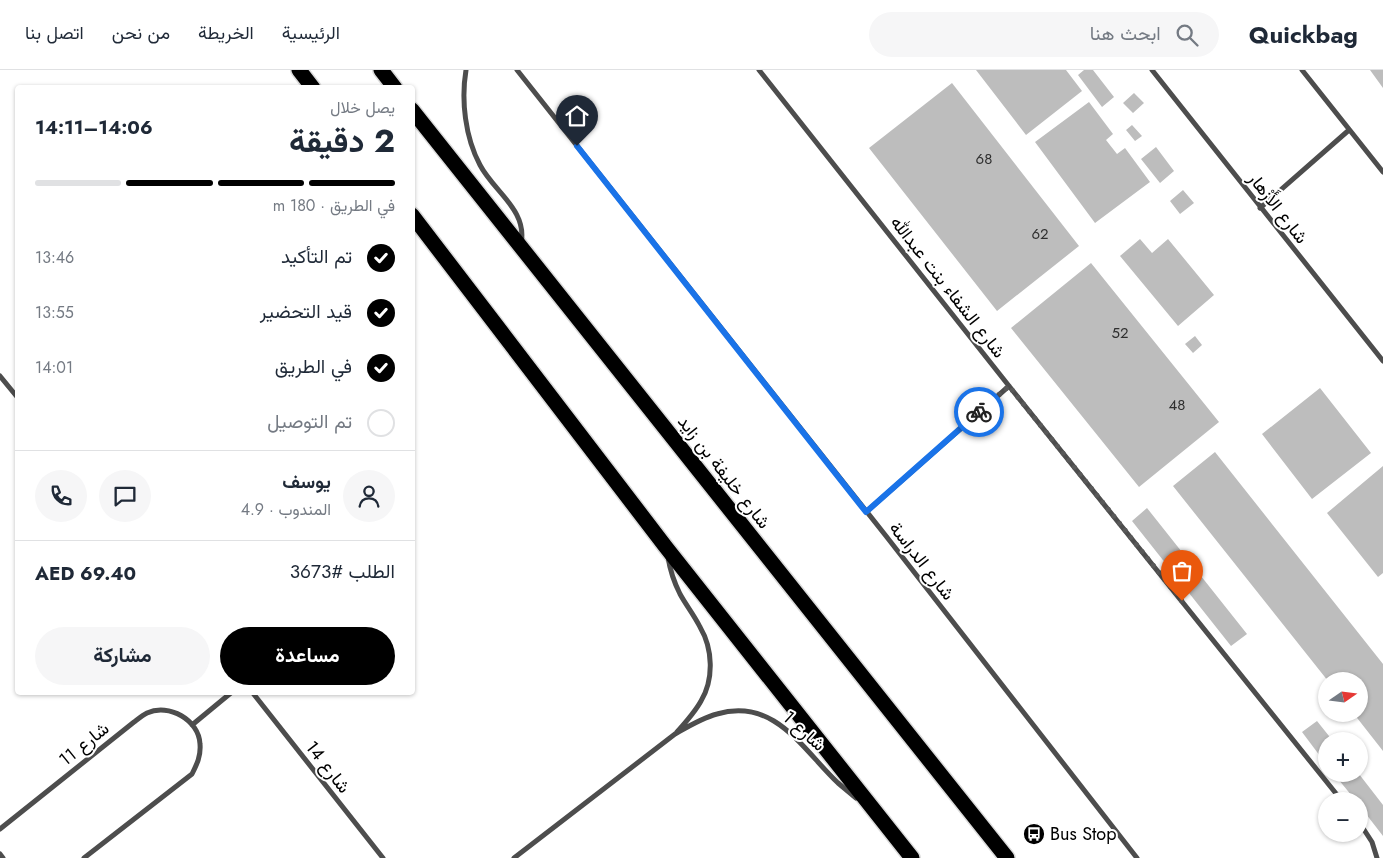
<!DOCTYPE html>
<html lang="ar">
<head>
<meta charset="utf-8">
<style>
  body { margin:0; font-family:Jost,Vazirmatn,sans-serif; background:#f6f6f7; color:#1f2937; direction:rtl; height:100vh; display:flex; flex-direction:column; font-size:19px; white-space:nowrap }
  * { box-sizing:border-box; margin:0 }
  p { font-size:16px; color:#747a83 }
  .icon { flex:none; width:28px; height:28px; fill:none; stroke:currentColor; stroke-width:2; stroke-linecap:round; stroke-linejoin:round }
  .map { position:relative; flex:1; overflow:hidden; direction:ltr }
  .side { position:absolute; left:15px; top:15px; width:400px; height:610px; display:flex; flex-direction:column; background:#fff; border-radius:5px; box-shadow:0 1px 4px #0004; direction:rtl }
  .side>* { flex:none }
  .needle { width:32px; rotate:76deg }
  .fabs { position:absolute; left:1318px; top:602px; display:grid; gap:10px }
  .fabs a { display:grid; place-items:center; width:50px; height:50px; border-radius:50%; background:#fff; box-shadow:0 1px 4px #0004; font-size:25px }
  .pin { position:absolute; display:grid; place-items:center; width:42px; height:42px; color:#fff; margin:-51px -21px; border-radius:50% 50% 50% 0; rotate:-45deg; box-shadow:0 0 5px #0007 }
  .pin .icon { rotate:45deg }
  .courier { position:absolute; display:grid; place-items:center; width:50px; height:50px; margin:-25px; border:4px solid #1a73e8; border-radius:50%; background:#fff; color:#222; box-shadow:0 1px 6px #0007 }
  .summary em { font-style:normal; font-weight:700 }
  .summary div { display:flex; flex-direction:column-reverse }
  .summary { display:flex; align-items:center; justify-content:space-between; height:85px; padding:0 20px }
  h1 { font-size:32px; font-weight:700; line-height:38px }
  .bar { display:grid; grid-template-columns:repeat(4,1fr); gap:8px 5px; align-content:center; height:60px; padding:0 20px }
  .bar i { height:6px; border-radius:4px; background:#e0e1e3 }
  .bar .current { background:#000 }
  .bar p { grid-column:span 4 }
  .line { display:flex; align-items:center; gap:12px; padding:0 20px; border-top:1px solid #e0e1e3 }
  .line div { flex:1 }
  .round { display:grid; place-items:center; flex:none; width:52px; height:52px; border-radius:26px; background:#f6f6f7 }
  ol { padding:0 20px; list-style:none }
  li { display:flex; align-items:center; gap:15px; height:55px }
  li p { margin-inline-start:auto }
  li .icon { padding:5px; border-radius:50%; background:#000; color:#fff; stroke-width:4 }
  li:last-child { color:#747a83 }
  li i { width:28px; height:28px; border:2px solid #e0e1e3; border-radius:50% }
  .action { display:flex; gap:10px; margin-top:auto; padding:10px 20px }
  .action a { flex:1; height:58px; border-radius:30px; background:#000; color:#fff; font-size:20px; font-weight:700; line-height:58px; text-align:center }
  .action a+a { background:#f6f6f7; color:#1f2937 }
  header { display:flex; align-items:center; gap:30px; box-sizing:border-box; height:70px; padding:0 25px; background:#fff; border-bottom:1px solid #e0e1e3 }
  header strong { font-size:24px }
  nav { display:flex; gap:28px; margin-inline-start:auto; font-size:18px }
  .search { width:350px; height:45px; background:#f6f6f7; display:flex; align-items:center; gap:12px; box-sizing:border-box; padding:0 18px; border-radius:28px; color:#747a83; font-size:19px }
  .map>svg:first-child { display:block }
  .building { fill:#bdbdbd }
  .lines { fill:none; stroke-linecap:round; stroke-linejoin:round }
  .highway-casing { stroke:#dbdbdb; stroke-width:18 }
  .street { stroke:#4d4d4d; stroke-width:5 }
  .highway { stroke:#000; stroke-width:15 }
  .done { stroke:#595959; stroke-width:5; stroke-dasharray:0 9 }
  .route { stroke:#1a73e8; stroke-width:6 }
  .labels { text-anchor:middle; stroke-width:4; stroke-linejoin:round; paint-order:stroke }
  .number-label { font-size:15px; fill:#2f2f2f }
  .street-label { font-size:18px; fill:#000; stroke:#fff }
  .poi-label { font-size:18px; fill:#000; stroke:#fff; text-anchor:start }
</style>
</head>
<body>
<header>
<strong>Quickbag</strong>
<div class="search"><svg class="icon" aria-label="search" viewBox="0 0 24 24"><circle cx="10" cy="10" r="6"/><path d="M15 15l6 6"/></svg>ابحث هنا</div>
<nav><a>الرئيسية</a><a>الخريطة</a><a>من نحن</a><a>اتصل بنا</a></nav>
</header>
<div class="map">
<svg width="1383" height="788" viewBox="0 0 1383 788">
  <rect width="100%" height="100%" fill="#fff"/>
  <path class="building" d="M976,0H1066L1082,21L1026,65Z
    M1084,0H1093L1114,27L1102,37L1078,5Z
    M1370,0H1383V18Z
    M952,13L1079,176L997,241L869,78Z
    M1134,23L1144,33L1133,43L1123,33Z
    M1089,32L1113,64L1106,70L1117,84L1125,78L1150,112L1095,153L1035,72Z
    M1132,55L1142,66L1135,71L1126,60Z
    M1156,77L1174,101L1160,113L1141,89Z
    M1183,120L1194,133L1180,144L1170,131Z
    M1140,169L1152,183L1168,169L1214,225L1178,256L1120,186Z
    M1091,193L1219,352L1139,417L1011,258Z
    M1195,266L1202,275L1193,283L1185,274Z
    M1320,318L1371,383L1312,429L1262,364Z
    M1215,382L1383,594V681L1354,644H1359V611H1328L1173,416Z
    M1383,396V503L1378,507L1327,443Z
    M1147,438L1247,564L1231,576L1132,451Z
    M1317,651L1333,671H1326V694L1302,662Z
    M1334,704H1359L1383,735V766L1359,735V731H1356Z"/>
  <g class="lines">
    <g class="highway-casing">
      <path id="highway" d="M299,0L313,18
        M381,0L395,18
        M412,40L1007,788
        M412,145L665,476L912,788"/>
    </g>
    <path class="street" d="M466,0C461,30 465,67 480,95C494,122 528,140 521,174
      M517,0L886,466L1137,788
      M759,0L1009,316L1342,731
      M1152,0L1383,291
      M1302,0L1383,102
      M1260,138L1349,60
      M0,306L18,328
      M866,442L1009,316
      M668,487C670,500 674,512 680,524C686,535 694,545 700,557C713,579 714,609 701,631C695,642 686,652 677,662
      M252,622L383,788
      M192,655L232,622
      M1359,752L1372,772L1377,788
      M0,759L134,652C138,649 143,645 147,643C169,633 199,650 200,674C201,686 197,694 192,704L84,788
      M0,784L3,788
      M514,788L675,664C689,656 702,648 717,644C775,627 803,680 838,713C844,718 850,723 856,728"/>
    <use href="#highway" class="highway"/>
  </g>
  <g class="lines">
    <path class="done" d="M979,342L1009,316L1182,531"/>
    <path class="route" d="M577,76L866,442L979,342"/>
  </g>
  <defs>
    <g id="bus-disc" transform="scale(1.125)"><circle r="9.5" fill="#000" stroke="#fff"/><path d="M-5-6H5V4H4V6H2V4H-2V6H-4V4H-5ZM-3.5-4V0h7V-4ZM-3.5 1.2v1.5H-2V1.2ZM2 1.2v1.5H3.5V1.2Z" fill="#fff"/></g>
  </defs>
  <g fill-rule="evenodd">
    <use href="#bus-disc" x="1034" y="764"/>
  </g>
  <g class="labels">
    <g class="number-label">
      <text x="984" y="94">68</text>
      <text x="1040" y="169">62</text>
      <text x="1120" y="268">52</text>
      <text x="1177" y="340">48</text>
    </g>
    <g class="street-label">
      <text transform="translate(1278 138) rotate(52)" y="6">شارع الأَزْهار</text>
      <text transform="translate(948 217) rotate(52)" y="6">شارع الشفاء بنت عبدالله</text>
      <text transform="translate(724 402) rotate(52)" y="6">شارع خليفة بن زايد</text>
      <text transform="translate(922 491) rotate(52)" y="6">شارع الدراسة</text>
      <text transform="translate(804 661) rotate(42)" y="6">شارع 1</text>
      <text transform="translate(84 674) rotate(-39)" y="6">شارع 11</text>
      <text transform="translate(328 697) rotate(52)" y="6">شارع 14</text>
    </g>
    <g class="poi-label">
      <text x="1050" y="770">Bus Stop</text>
    </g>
  </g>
</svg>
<div class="fabs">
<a><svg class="needle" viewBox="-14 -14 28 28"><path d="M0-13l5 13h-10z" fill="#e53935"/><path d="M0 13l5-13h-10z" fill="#747a83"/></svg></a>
<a>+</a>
<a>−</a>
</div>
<div class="pin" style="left:1182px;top:531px;background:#ea580c"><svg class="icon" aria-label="bag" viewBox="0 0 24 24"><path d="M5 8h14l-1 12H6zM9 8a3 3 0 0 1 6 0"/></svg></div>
<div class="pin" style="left:577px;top:76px;background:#1f2937"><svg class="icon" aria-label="home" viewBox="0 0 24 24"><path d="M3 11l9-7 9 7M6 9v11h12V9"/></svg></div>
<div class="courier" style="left:979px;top:342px"><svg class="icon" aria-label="bike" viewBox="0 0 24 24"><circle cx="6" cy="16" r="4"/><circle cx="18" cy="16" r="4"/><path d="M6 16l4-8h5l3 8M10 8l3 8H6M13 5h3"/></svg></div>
<section class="side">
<div class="summary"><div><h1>2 دقيقة</h1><p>يصل خلال</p></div><em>14:06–14:11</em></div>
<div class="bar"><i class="current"></i><i class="current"></i><i class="current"></i><i></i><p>في الطريق · 180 m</p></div>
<ol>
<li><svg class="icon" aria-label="check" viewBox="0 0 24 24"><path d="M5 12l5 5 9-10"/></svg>تم التأكيد<p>13:46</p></li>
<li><svg class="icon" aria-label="check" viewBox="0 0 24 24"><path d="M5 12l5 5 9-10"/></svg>قيد التحضير<p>13:55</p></li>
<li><svg class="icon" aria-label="check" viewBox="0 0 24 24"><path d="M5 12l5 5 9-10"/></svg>في الطريق<p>14:01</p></li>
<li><i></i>تم التوصيل</li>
</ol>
<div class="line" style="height:90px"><a class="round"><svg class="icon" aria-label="person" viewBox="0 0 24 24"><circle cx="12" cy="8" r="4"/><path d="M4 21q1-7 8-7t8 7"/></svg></a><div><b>يوسف</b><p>المندوب · 4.9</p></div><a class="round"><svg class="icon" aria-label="chat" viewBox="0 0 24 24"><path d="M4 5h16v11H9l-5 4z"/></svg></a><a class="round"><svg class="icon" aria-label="phone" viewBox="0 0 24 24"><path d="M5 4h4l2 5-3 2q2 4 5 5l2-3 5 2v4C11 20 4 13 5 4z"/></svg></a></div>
<div class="line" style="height:65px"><div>الطلب #3673</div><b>AED 69.40</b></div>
<div class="action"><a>مساعدة</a><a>مشاركة</a></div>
</section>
</div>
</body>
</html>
